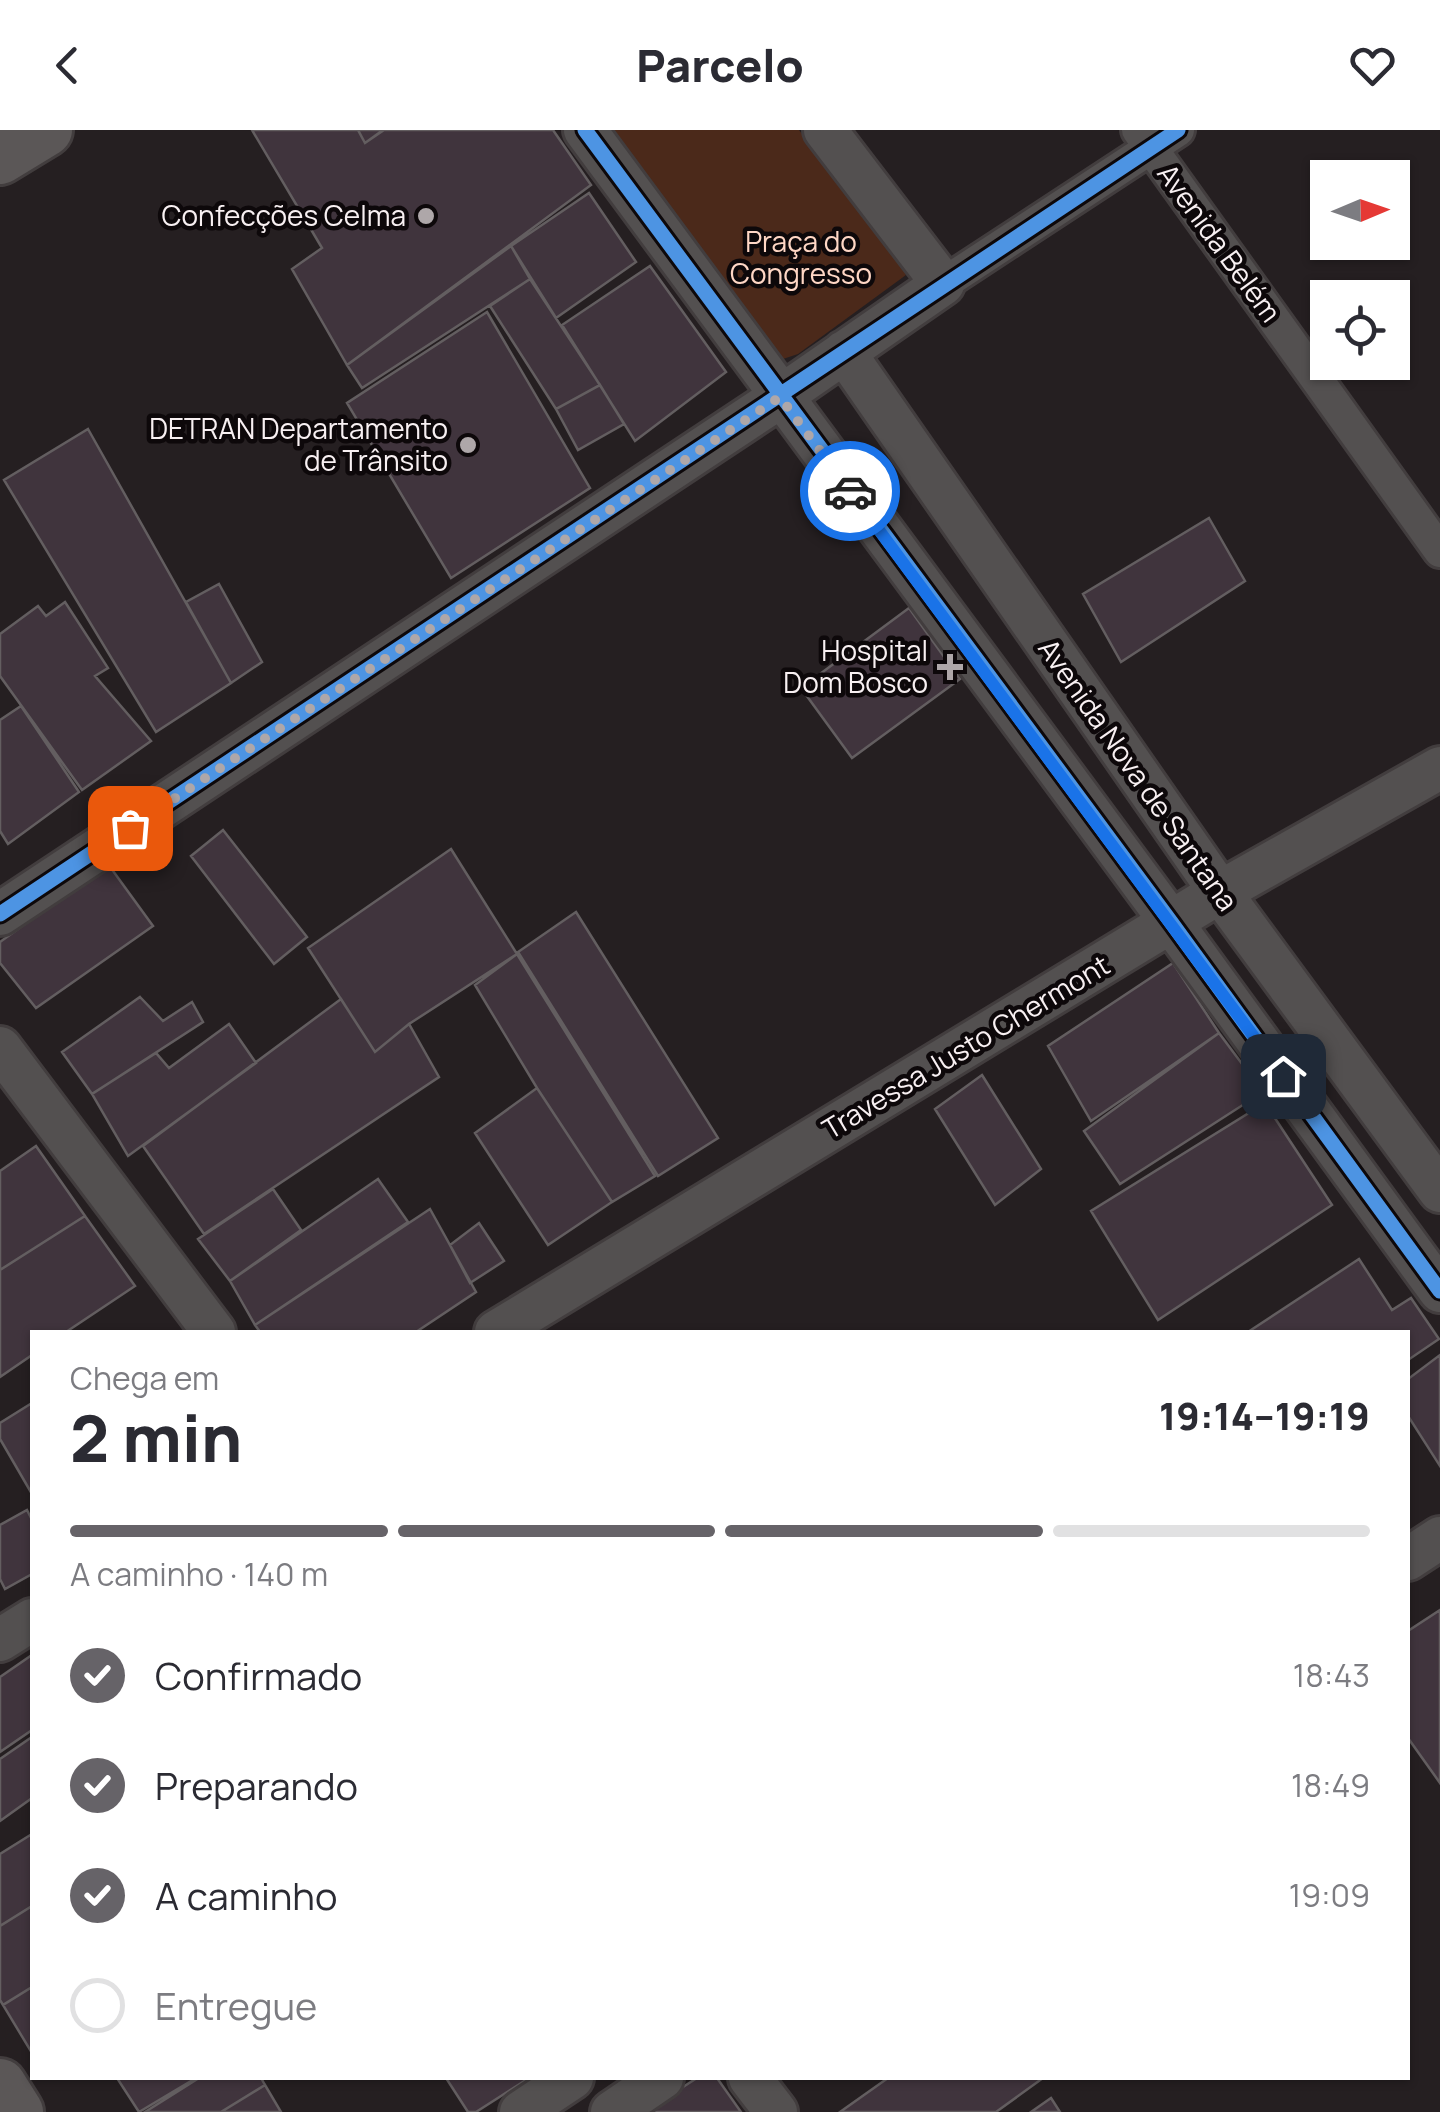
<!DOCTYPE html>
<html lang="pt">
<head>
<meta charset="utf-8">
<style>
  body { margin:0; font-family:Manrope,sans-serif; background:#f7f7f7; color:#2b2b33; height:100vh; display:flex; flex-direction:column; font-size:38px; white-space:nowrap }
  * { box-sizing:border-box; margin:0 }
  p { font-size:32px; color:#7c7c81 }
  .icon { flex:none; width:55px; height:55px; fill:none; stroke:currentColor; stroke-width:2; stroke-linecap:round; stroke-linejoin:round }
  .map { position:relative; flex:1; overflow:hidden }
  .side { position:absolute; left:30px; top:1200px; width:1380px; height:750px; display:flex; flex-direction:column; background:#fff; border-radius:0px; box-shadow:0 2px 8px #0004 }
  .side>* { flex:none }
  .needle { width:65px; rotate:88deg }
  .controls { position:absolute; left:1310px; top:30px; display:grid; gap:20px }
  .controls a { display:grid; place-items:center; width:100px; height:100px; border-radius:0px; background:#fff; box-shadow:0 2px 8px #0004; font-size:50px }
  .pin { position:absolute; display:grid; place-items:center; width:85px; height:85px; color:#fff; margin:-42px; border-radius:20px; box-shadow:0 5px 15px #0006 }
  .courier { position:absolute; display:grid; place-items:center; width:100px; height:100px; margin:-50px; border:8px solid #1a73e8; border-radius:50%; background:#fff; color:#222; box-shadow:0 2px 12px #0007 }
  .head em { font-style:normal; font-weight:800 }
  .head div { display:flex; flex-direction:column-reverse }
  .head { display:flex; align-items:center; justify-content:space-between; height:170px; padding:0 40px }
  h1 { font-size:65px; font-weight:800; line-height:75px }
  .bar { display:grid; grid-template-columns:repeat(4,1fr); gap:15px 10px; align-content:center; height:120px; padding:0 40px }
  .bar i { height:12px; border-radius:8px; background:#e1e1e2 }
  .bar .selected { background:#666368 }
  .bar p { grid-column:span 4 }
  ol { padding:0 40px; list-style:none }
  li { display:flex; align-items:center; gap:30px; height:110px }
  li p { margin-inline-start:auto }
  li .icon { padding:10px; border-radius:50%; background:#666368; color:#fff; stroke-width:4 }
  li:last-child { color:#7c7c81 }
  li i { width:55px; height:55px; border:5px solid #e1e1e2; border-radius:50% }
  header { display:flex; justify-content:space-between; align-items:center; height:130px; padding:0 40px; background:#fff; font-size:45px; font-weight:800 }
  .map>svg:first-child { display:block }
  .green { fill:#4b291a }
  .building { fill:#40343d; stroke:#635e60; stroke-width:2.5 }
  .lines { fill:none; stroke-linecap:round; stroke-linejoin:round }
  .minor-casing { stroke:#423d3e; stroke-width:38 }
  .tertiary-casing { stroke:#423d3e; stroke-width:48 }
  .primary-casing { stroke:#423d3e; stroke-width:58 }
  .minor { stroke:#535050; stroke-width:32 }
  .tertiary { stroke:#535050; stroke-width:42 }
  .primary { stroke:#5b5757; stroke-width:52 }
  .cycleway-casing { stroke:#0d080a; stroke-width:21 }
  .cycleway { stroke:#4d94e3; stroke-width:15 }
  .done { stroke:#aea7a9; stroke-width:10; stroke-dasharray:0 18 }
  .route { stroke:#1a73e8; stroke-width:12 }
  .poi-dot { fill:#aea7a9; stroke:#0d080a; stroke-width:4 }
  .labels { text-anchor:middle; stroke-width:9; stroke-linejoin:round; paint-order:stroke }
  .poi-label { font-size:28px; fill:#f8f0f2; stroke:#0d080a; text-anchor:end }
  .park-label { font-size:28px; fill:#ffd7c5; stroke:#0d080a }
  .street-label { font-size:28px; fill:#f8f0f2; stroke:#0d080a }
</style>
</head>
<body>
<header><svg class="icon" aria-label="back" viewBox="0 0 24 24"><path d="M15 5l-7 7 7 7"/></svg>Parcelo<svg class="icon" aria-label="heart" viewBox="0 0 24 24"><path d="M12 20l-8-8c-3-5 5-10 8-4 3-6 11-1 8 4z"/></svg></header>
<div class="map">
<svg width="1440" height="1982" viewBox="0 0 1440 1982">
  <rect width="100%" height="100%" fill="#251f21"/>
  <path class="green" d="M613,0H799L900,132L906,145L798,224L783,229L773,220Z"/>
  <path class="building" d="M252,0H358L365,13L384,0H553L591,55L347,235L292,139L322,118Z
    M358,0H383L365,13Z
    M589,63L636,132L556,188L511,116Z
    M511,116L530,149L362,258L347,235Z
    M650,136L726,242L635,311L562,195Z
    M530,149L600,255L556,279L490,176Z
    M487,182L590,358L451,448L347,273Z
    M600,255L624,294L578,320L556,279Z
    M88,299L231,553L156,602L4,350Z
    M1209,388L1245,451L1121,532L1083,464Z
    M219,454L262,532L231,553L186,472Z
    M65,472L108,538L95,546L151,611L82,660L0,546V504L38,476L46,486Z
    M909,478L960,549L852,628L801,558Z
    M21,576L79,662L8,714L0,701V590Z
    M223,700L307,807L274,834L191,726Z
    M451,719L517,824L409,894L375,922L308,818Z
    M108,734L153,796L36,878L0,833V812Z
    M576,782L718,1008L658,1046L518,822Z
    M517,824L655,1046L612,1072L537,958L475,855Z
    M1173,833L1219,903L1091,991L1048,916Z
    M140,867L163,891L192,872L203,892L92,964L62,922Z
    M341,869L375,922L409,894L439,947L204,1104L143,1016Z
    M229,894L256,933L128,1026L92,964L156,923L169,938Z
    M1219,903L1263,962L1120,1054L1084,1001Z
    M982,945L1041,1039L995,1075L935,979Z
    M537,958L612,1072L548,1115L475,1003Z
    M1265,973L1332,1075L1158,1190L1091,1081Z
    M36,1016L85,1086L0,1140V1041Z
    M378,1049L408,1092L255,1195L230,1151Z
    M273,1059L301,1100L230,1151L198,1109Z
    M430,1079L476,1162L416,1202H260L255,1195Z
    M85,1086L135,1156L66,1202H32V1225L0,1247V1140Z
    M479,1093L504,1131L470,1153L450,1115Z
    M1359,1129L1392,1180L1411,1168L1439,1209L1408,1230V1202H1248Z
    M1440,1225V1336L1408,1286V1249Z
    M32,1273V1364L0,1309V1293Z
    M27,1380L32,1390V1444L5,1459L0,1449V1395Z
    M1440,1480V1653L1408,1608V1501Z
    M32,1525V1600L0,1622V1547Z
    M32,1607V1668L0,1691V1629Z
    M32,1704V1776L0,1796V1724Z
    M32,1776V1857L3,1875L0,1870V1796Z
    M32,1857V1923L3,1875Z
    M117,1948H196L139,1982Z
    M199,1948H261L265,1955L221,1982H145Z
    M446,1948H529L476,1982H468Z
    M697,1948H717L741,1982H644Z
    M888,1948H1043L996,1982H840Z
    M265,1955L281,1982H221Z
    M1051,1968L1060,1982H1031Z"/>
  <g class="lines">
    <g class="minor-casing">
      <path id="minor" d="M1138,0L1440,421
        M943,154L1178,0"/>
    </g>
    <g class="tertiary-casing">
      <path id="tertiary" d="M585,0L1171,792L1440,1161
        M844,222L1220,762L1440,1061
        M0,784L780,267L943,154L825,0
        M0,918L214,1202
        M496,1202L1220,762L1440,638
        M1408,1429L1440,1408
        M0,1510L32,1490
        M750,1948L776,1982
        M521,1982L572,1948
        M612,1982L662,1948"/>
    </g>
    <g class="primary-casing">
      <path id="primary" d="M0,28L46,0
        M0,1955L17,1982"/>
    </g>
    <use href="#minor" class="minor"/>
    <use href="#tertiary" class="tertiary"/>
    <use href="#primary" class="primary"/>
    <g class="cycleway-casing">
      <path id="cycleway" d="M585,0L1171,792L1440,1161
        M0,784L1178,0"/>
    </g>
    <use href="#cycleway" class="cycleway"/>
  </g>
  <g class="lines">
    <path class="done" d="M130,698L780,267L850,361"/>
    <path class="route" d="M850,361L1283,946"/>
  </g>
  <g class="poi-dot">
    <circle cx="426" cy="86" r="10"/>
    <circle cx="468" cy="315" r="10"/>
    <path d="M945 522h10v10h10v10h-10v10h-10v-10h-10v-10h10z"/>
  </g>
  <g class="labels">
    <g class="poi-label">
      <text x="406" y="96">Confecções Celma</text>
      <text x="448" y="309">DETRAN Departamento<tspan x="448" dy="32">de Trânsito</tspan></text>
      <text x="928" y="531">Hospital<tspan x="928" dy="32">Dom Bosco</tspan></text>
    </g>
    <g class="park-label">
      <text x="801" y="122">Praça do<tspan x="801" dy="32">Congresso</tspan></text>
    </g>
    <g class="street-label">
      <text transform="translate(1219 113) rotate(54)" y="10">Avenida Belém</text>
      <text transform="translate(1138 645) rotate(55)" y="10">Avenida Nova de Santana</text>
      <text transform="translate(966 917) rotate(-31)" y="10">Travessa Justo Chermont</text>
    </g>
  </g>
</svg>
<div class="controls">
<a><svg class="needle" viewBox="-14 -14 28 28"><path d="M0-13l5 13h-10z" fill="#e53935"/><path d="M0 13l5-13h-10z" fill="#7c7c81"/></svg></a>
<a><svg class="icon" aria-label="locate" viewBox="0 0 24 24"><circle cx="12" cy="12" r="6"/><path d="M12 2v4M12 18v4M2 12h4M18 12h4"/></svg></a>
</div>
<div class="pin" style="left:130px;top:698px;background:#ea580c"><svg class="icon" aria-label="bag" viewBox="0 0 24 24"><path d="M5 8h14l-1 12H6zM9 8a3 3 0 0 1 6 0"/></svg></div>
<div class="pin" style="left:1283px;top:946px;background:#1f2937"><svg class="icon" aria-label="home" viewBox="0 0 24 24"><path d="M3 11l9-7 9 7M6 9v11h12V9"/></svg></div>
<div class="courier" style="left:850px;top:361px"><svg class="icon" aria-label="car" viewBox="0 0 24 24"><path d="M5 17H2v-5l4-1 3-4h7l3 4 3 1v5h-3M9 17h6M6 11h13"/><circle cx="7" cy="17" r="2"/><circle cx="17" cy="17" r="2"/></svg></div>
<section class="side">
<div class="head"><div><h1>2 min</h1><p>Chega em</p></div><em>19:14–19:19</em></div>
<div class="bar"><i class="selected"></i><i class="selected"></i><i class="selected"></i><i></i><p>A caminho · 140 m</p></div>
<ol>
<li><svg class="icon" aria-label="check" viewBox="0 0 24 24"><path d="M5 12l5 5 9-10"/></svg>Confirmado<p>18:43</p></li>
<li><svg class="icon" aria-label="check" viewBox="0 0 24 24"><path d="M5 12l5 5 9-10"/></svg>Preparando<p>18:49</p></li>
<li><svg class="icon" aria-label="check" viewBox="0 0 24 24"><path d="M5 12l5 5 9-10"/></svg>A caminho<p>19:09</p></li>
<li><i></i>Entregue</li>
</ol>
</section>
</div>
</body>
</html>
